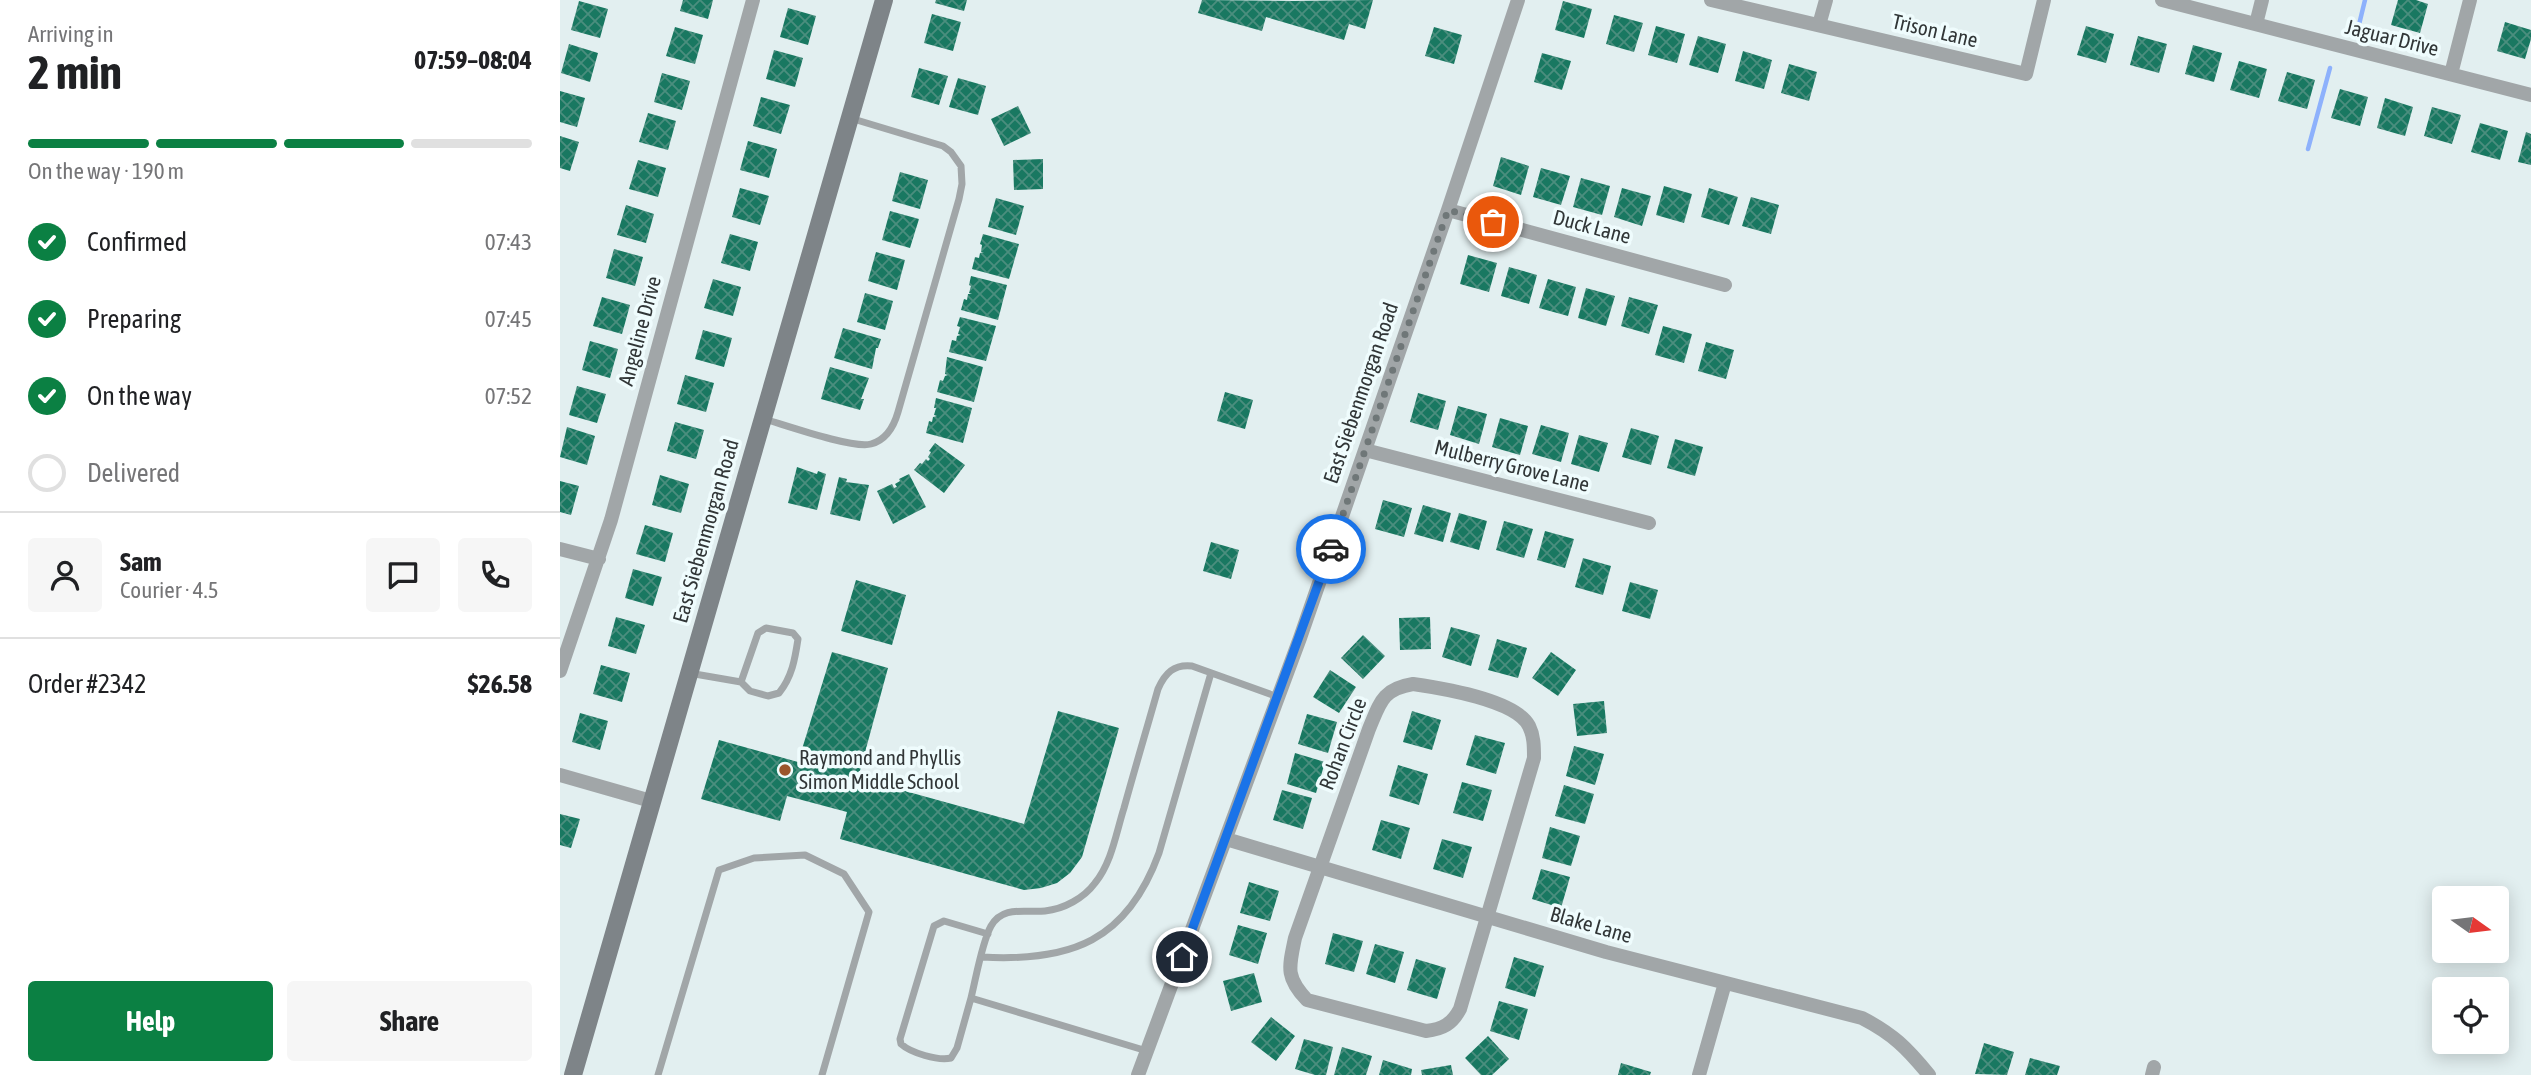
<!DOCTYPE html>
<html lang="en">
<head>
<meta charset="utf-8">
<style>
  body { margin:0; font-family:"Asap Condensed",sans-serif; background:#f6f6f6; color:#202124; height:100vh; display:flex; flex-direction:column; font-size:26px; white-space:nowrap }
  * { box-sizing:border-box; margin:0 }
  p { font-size:23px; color:#757577 }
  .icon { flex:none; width:38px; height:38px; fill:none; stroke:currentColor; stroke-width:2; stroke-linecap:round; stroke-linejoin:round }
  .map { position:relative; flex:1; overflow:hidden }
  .side { display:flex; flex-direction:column; background:#fff; width:560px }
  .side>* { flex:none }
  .needle { width:46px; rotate:104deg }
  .fabs { position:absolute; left:1872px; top:886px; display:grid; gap:14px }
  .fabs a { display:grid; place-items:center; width:77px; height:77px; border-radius:7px; background:#fff; box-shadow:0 4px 18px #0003; font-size:35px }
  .pin { position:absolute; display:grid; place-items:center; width:60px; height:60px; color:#fff; margin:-30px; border:4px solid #fff; border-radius:50%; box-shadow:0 2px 7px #0007 }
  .courier { position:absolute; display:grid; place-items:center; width:70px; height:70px; margin:-35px; border:5px solid #1a73e8; border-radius:50%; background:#fff; color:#222; box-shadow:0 2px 9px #0007 }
  .headline em { font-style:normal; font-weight:700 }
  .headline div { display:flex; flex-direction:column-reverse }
  .headline { display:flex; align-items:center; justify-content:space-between; height:119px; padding:0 28px }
  h1 { font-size:46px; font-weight:700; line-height:52px }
  .bar { display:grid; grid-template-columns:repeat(4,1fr); gap:10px 7px; align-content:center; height:84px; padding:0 28px }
  .bar i { height:9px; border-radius:5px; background:#e0e0e0 }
  .bar .selected { background:#0b8043 }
  .bar p { grid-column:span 4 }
  .line { display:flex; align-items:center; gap:18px; padding:0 28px; border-top:2px solid #e0e0e0 }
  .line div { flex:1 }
  .round { display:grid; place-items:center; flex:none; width:74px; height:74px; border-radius:7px; background:#f6f6f6 }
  ol { padding:0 28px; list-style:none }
  li { display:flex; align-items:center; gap:21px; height:77px }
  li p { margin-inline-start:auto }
  li .icon { padding:7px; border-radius:50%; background:#0b8043; color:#fff; stroke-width:4 }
  li:last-child { color:#757577 }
  li i { width:38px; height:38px; border:4px solid #e0e0e0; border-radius:50% }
  .button { display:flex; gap:14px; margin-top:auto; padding:14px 28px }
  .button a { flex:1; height:80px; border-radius:7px; background:#0b8043; color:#fff; font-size:28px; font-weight:700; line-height:80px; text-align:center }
  .button a+a { background:#f6f6f6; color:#202124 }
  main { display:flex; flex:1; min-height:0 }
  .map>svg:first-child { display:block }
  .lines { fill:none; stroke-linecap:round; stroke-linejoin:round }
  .stream { stroke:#8db1fc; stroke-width:4.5 }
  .building { fill:url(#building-cross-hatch) }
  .lane { stroke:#a1a6a8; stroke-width:7 }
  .street { stroke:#a1a6a8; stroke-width:14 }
  .secondary { stroke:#7e8488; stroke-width:18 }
  .done { stroke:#6f7778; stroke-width:7; stroke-dasharray:0 12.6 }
  .route { stroke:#1a73e8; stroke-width:9 }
  .poi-dot { fill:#9b552c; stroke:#effcfd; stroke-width:2.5 }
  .labels { text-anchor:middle; stroke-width:7; stroke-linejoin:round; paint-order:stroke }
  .street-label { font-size:21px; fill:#313637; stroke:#effcfd }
  .poi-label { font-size:21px; fill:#313637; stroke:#effcfd; text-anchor:start }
</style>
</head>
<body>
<main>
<section class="side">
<div class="headline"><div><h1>2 min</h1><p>Arriving in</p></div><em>07:59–08:04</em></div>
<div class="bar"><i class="selected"></i><i class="selected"></i><i class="selected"></i><i></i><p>On the way · 190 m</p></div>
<ol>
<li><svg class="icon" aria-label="check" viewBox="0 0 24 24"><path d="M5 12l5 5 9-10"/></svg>Confirmed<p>07:43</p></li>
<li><svg class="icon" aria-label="check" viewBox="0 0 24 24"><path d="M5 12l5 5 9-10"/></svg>Preparing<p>07:45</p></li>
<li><svg class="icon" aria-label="check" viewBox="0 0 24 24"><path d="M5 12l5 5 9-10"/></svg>On the way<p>07:52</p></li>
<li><i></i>Delivered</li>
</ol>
<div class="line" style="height:126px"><a class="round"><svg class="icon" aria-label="person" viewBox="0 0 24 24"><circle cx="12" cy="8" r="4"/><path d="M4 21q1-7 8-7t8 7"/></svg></a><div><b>Sam</b><p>Courier · 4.5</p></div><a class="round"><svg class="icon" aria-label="chat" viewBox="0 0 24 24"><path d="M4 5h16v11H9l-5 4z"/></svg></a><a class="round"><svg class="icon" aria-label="phone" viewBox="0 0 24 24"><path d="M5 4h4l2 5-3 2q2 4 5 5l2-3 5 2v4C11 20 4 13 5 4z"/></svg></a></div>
<div class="line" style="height:91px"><div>Order #2342</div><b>$26.58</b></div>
<div class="button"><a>Help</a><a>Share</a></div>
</section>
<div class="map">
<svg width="1971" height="1075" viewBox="0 0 1971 1075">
  <defs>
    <pattern id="building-cross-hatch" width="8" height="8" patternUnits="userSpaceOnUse" patternTransform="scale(1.75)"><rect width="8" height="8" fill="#197861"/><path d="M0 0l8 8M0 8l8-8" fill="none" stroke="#4b8e7e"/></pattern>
  </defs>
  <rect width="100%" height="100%" fill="#e2eff0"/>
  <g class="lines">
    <path class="stream" d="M1796,37L1805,0
      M1748,149L1770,68"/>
  </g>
  <path class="building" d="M123,0H153L148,19L120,11Z
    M376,0H407L404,11L375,3Z
    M642,0L734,1L813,0L805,29L789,24L784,40L706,17L702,31L638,13Z
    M1838,0H1856L1868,4L1860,33L1831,25Z
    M19,1L48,9L40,38L11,30Z
    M1003,1L1032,9L1024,38L995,30Z
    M228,8L256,16L248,45L220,37Z
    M372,14L401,22L393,51L364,43Z
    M1054,15L1083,23L1074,52L1046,44Z
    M1945,22L1971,30V39L1965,59L1937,51Z
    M1096,26L1125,34L1117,63L1088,55Z
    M1526,26L1554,34L1546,63L1517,55Z
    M115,27L143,35L135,64L106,56Z
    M874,27L902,35L894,64L865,56Z
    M1138,36L1166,44L1158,73L1129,65Z
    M1578,36L1607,44L1599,73L1570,65Z
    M9,44L38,53L30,82L1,73Z
    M1633,45L1662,53L1654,82L1625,74Z
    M214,50L243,58L235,87L206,79Z
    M1183,51L1212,60L1204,89L1175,81Z
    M982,53L1011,61L1002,90L974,82Z
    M1679,61L1707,69L1699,98L1670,90Z
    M1229,64L1257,72L1249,101L1221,93Z
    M359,68L388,76L379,105L351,97Z
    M1727,72L1755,80L1747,109L1718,101Z
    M102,73L130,81L122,110L94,102Z
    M398,78L426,86L418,115L389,107Z
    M1780,89L1808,97L1800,126L1771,118Z
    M0,91L25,98L17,127L0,122Z
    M201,97L230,105L221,134L193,126Z
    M1825,98L1853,107L1845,136L1817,128Z
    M458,106L471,133L444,146L431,119Z
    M1872,107L1901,115L1892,144L1864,136Z
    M88,113L116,121L108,150L79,142Z
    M1920,123L1948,131L1940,160L1911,152Z
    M1966,132L1971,134V165L1958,162Z
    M0,136L19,142L10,171L0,168Z
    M188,141L217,149L209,178L180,170Z
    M941,157L969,166L961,195L933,186Z
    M483,159V189L454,190L453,160Z
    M78,160L106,168L98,197L69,189Z
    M981,168L1010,176L1001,205L973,197Z
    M340,172L368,180L360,209L332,201Z
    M1021,178L1050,186L1042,215L1013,207Z
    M1104,186L1132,194L1124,223L1096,215Z
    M180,188L209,196L200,225L172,217Z
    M1062,188L1091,196L1082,226L1054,217Z
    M1149,188L1178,197L1169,225L1141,217Z
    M1191,197L1219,205L1211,234L1182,226Z
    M436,198L464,206L456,235L428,227Z
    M66,205L94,214L86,243L57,235Z
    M330,211L359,219L350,248L322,240Z
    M170,234L198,242L190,271L161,263Z
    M423,234L459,244L449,279L412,269L415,257L419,258L420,253L424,252H421L422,245L420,244Z
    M54,249L83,257L75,286L46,278Z
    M316,252L345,260L337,290L308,281Z
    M908,255L937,263L929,292L900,284Z
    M949,267L977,275L969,304L941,296Z
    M411,276L447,285L438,320L401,310L404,299L407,300L408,294H412L409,293L411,286L409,285Z
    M153,279L181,287L173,316L144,308Z
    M988,279L1016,287L1008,316L979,308Z
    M1026,288L1055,296L1046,326L1018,318Z
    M305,293L333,301L325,330L297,322Z
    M42,297L70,305L62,334L33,326Z
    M1069,297L1098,305L1089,334L1061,326Z
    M400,317L436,326L426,361L389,352L392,340L396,341L397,336L401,335L398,334L400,327L397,326Z
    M1103,326L1132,334L1124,363L1095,355Z
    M283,328L321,339L318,348H316L312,369L274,358Z
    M143,330L172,338L164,367L135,359Z
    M30,341L58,349L50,378L22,370Z
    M1146,342L1174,350L1166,379L1138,371Z
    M387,357L423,367L414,402L377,392L380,380L383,381L385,376L388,375L385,374Z
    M270,367L309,378L301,399H304L300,410L261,399Z
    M125,375L154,383L146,412L117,404Z
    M17,386L46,394L37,423L9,415Z
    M665,392L693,400L685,429L657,421Z
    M858,393L886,401L878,430L850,422Z
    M376,398L412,408L403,443L366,433L369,421L372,422L373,417L377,416L374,415L376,408H374Z
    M898,406L927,414L919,444L890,435Z
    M940,418L968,426L960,455L932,447Z
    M115,422L144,430L136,459L107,451Z
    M981,425L1009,433L1001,462L972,454Z
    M7,427L35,436L27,465L0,457Z
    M1071,428L1099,436L1091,465L1062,457Z
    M1019,435L1048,443L1039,472L1011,464Z
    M1115,439L1143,447L1135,476L1107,468Z
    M375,443L405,465L384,493L354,470L360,463L362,464L366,459L368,461L370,459L368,457L371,452L369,451Z
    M237,467L257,474L258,471L266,474L257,510L228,503Z
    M349,474L366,507L333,524L317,491L332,484L334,488L337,487L335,484L340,481L339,479Z
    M100,475L129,484L121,513L92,505Z
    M279,477L287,479L286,482L309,485L300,521L270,514Z
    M0,481L19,486L11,515L0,512Z
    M823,500L852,508L844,537L815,529Z
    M863,505L891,513L883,542L854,534Z
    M899,513L927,521L919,550L890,542Z
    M944,521L973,529L964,558L936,550Z
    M85,525L113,533L105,562L76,554Z
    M985,531L1014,539L1005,568L977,560Z
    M651,542L679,550L671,579L643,571Z
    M1023,558L1051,566L1043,595L1015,587Z
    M73,569L102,577L93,606L65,598Z
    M296,580L346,595L332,645L281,631Z
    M1070,582L1098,590L1090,619L1062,611Z
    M56,617L85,625L76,654L48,646Z
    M870,617L871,649L840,650L839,618Z
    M891,627L920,635L911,666L882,657Z
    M803,635L825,656L803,679L781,658Z
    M937,639L967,648L958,678L928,670Z
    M272,652L328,668L298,778L464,824L498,711L559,728L522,857L510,873L497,883L481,888L464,890L280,839L287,812L227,796L220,821L141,799L159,740L238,762Z
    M991,652L1016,670L998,696L972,678Z
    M41,665L70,673L62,702L33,694Z
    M770,670L796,687L779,713L753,697Z
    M1044,701L1047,733L1017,736L1013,704Z
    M852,711L881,720L872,750L843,742Z
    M20,713L48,721L40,750L12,742Z
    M747,714L777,722L768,753L738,744Z
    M915,735L945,743L936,774L906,765Z
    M1014,746L1044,754L1035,785L1006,776Z
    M735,753L765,762L756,793L727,784Z
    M838,765L868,774L859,805L829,796Z
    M902,782L932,790L923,821L893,813Z
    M1004,785L1034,794L1025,824L995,816Z
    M722,790L752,798L743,829L713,820Z
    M0,814L20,819L11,848L0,845Z
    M821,820L850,828L841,859L812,850Z
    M990,827L1020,836L1011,866L982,858Z
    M882,839L912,847L903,878L873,869Z
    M981,869L1010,877L1001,908L972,899Z
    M689,882L719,891L710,921L680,913Z
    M678,925L707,933L698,964L669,955Z
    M773,933L803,941L794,972L765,964Z
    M815,944L844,952L835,983L806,974Z
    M954,957L984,966L975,997L945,988Z
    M856,959L886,968L877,999L847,990Z
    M694,973L702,1002L671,1011L663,981Z
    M939,1001L968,1009L959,1040L930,1031Z
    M711,1017L735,1036L716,1061L691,1042Z
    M928,1036L949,1059L932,1075H921L905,1058Z
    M744,1039L773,1047L766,1075H755L735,1069Z
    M1424,1043L1454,1052L1447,1075L1415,1074Z
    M782,1047L812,1056L806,1075H774Z
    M1470,1058L1500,1066L1497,1075H1465Z
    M823,1060L852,1069L851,1075H819Z
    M1061,1063L1091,1072L1090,1075H1058Z
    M891,1065L893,1075H862L861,1070Z"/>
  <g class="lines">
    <path class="lane" d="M204,419C225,425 293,449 311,444C326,440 334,426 338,412L399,199L402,184L401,166L391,152L383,146L290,118
      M129,673L181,682L190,691L208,696L219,693C232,677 235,659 238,639L233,633L206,628L198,633L181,682
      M422,957C511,962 567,941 599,853L651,673
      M411,998L397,1048L391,1058C378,1061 351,1053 341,1044L340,1039L374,926L384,921L428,934
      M587,1051L411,998C416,978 422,942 431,926C443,905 465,913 485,911C504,909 524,898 535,883C552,862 556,833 564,808C575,768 587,728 598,689C605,673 614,664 632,666L718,697
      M98,1075L159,870L194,858L245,855L284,874L309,912L262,1075"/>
    <path class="street" d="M1151,0L1466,74L1484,0
      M1602,0L1971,95
      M1696,24L1702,0
      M1259,25L1266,0
      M1891,74L1910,0
      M888,210L1165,285
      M805,450L1089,523
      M0,549L39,559
      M0,671L51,520L193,0
      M853,684C881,688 956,700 969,726C974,736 974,746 974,758L900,1009C892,1024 883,1029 866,1031L747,1000C725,977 729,967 735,938L809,729C820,703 822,689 853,684Z
      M0,775L91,801
      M666,839L1046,952L1302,1018C1333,1034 1347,1048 1369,1075
      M578,1075L740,638L888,210L958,0
      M1139,1075L1165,983
      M1592,1075L1594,1067"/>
    <path class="secondary" d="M13,1075L324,0"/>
  </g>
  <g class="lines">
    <path class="done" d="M771,549L888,210L933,222"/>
    <path class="route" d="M622,957L771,549"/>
  </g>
  <circle class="poi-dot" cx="225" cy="770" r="7"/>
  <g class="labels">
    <g class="street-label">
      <text transform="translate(1375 31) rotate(13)" y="7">Trison Lane</text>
      <text transform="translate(1832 38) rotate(14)" y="7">Jaguar Drive</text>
      <text transform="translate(1032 227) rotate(15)" y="7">Duck Lane</text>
      <text transform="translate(80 331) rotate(-75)" y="7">Angeline Drive</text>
      <text transform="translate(801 393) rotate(-71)" y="7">East Siebenmorgan Road</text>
      <text transform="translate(952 466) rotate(14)" y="7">Mulberry Grove Lane</text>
      <text transform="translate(146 531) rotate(-74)" y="7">East Siebenmorgan Road</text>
      <text transform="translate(783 744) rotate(-69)" y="7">Rohan Circle</text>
      <text transform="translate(1031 925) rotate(16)" y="7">Blake Lane</text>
    </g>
    <g class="poi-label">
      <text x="239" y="765">Raymond and Phyllis<tspan x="239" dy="24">Simon Middle School</tspan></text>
    </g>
  </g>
</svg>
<div class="fabs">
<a><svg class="needle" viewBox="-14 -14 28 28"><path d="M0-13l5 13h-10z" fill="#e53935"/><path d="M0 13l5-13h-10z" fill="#757577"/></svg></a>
<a><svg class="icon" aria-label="locate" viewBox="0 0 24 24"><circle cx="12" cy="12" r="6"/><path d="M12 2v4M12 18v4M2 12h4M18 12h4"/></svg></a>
</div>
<div class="pin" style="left:933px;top:222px;background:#ea580c"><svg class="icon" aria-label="bag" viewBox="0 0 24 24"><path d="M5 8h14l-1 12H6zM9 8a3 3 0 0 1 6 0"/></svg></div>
<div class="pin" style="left:622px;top:957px;background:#1f2937"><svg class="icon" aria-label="home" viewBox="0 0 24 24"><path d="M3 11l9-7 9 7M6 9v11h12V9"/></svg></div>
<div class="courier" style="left:771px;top:549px"><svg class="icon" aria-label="car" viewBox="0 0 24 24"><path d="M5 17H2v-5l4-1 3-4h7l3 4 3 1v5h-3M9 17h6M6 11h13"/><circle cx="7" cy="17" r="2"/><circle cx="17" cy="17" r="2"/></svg></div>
</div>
</main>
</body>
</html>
